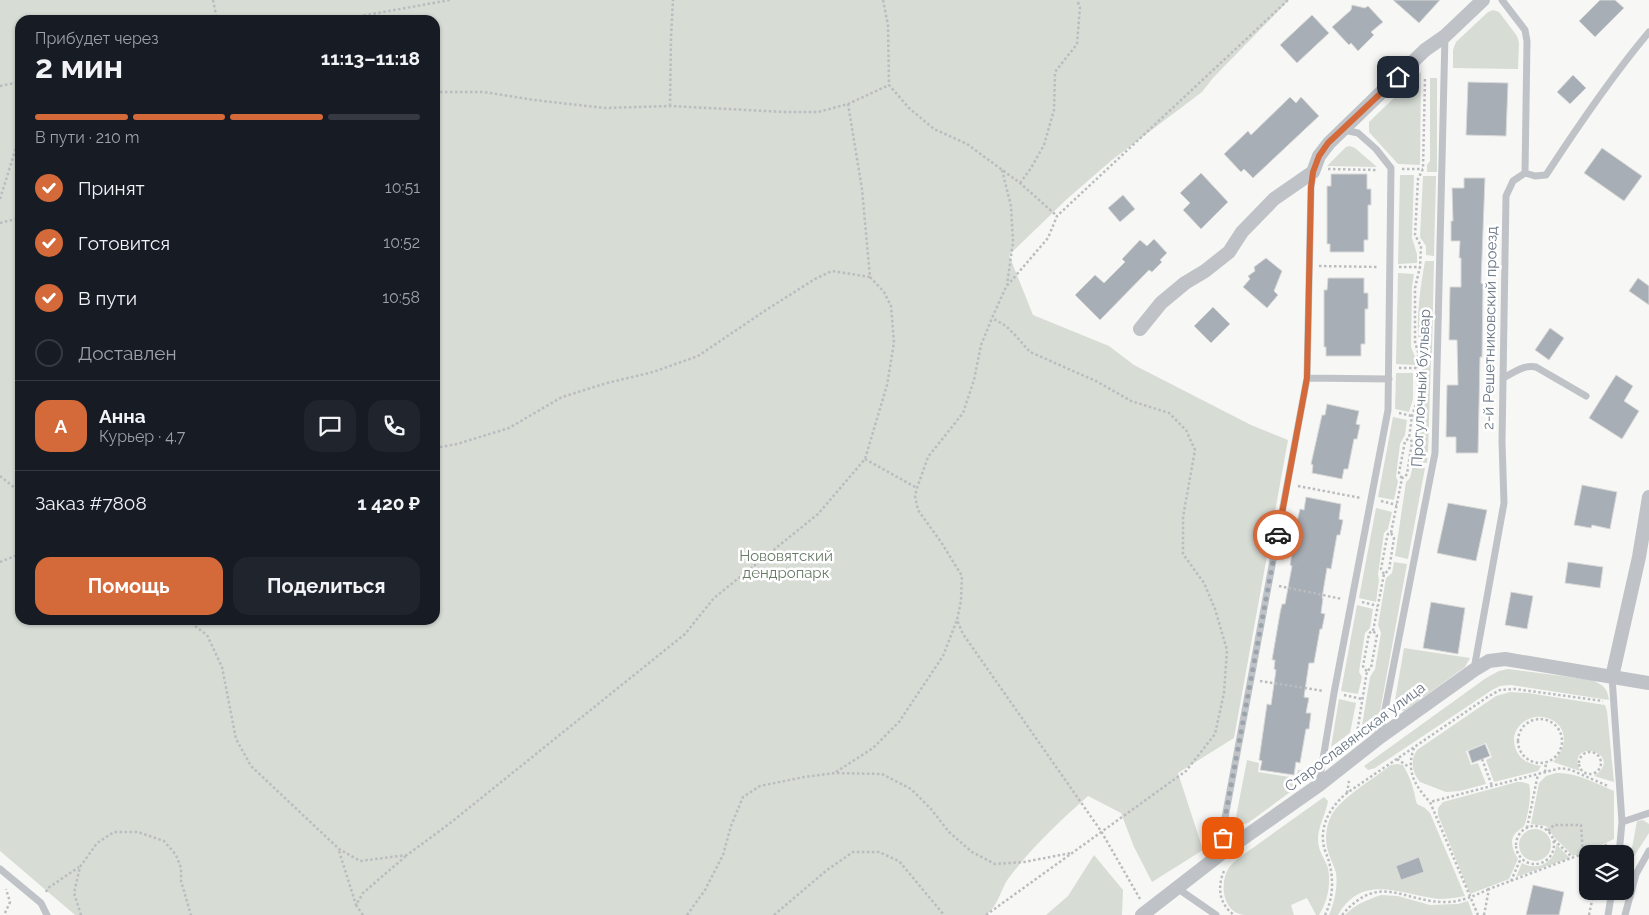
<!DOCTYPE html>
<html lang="ru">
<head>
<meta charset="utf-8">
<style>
  body { margin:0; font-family:Raleway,sans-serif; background:#20242c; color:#f1f3f6; height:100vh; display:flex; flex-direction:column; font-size:19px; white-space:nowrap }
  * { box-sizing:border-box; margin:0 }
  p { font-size:16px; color:#9ea1a6 }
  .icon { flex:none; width:28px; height:28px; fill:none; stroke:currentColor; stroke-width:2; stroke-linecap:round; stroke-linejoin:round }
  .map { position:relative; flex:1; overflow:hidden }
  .details { position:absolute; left:15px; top:15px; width:425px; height:610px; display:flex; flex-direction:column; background:#171b24; border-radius:15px; box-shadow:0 1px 4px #0004 }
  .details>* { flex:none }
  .tools { position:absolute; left:1579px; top:845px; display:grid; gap:10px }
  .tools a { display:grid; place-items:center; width:55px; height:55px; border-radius:10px; background:#171b24; box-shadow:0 1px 4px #0004; font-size:25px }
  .pin { position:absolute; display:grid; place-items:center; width:42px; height:42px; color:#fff; margin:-21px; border-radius:10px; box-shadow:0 2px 8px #0006 }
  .courier { position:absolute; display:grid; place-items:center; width:50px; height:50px; margin:-25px; border:4px solid #d46939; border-radius:50%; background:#fff; color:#222; box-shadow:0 1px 6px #0007 }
  .overview em { font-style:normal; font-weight:700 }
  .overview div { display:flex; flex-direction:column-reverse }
  .overview { display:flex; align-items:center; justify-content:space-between; height:85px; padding:0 20px }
  h1 { font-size:32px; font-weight:700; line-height:38px }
  .bar { display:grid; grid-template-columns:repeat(4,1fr); gap:8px 5px; align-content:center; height:60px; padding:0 20px }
  .bar i { height:6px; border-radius:4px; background:#363941 }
  .bar .current { background:#d46939 }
  .bar p { grid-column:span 4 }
  .line { display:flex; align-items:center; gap:12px; padding:0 20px; border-top:1px solid #363941 }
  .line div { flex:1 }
  .round { display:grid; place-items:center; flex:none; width:52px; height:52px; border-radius:15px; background:#20242c }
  ol { padding:0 20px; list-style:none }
  li { display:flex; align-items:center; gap:15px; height:55px }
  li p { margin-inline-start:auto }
  li .icon { padding:5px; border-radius:50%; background:#d46939; color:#fff; stroke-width:4 }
  li:last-child { color:#9ea1a6 }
  li i { width:28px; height:28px; border:2px solid #363941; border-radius:50% }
  .action { display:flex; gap:10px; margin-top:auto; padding:10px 20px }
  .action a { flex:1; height:58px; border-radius:15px; background:#d46939; color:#fff; font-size:20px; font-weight:700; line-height:58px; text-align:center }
  .action a+a { background:#20242c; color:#f1f3f6 }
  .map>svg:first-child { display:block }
  .green { fill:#d7dcd5; fill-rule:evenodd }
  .building { fill:#a8aeb5; stroke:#d9d9d8 }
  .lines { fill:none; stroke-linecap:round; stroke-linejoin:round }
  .path { stroke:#babcbf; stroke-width:2.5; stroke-dasharray:2.5 2.5; stroke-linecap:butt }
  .lane { stroke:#bfc3c7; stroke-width:7 }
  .street { stroke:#bfc3c7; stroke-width:14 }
  .done { stroke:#9ba4ac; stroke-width:5; stroke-dasharray:0 9 }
  .route { stroke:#d46939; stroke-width:6 }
  .labels { text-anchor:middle; stroke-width:5; stroke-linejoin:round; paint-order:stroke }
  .street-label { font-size:15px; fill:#697684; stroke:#fff }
  .park-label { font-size:15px; fill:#6a7b68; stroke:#fff }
</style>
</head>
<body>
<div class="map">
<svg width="1649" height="915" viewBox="0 0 1649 915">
  <rect width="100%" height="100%" fill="#f7f8f5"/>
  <path class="green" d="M0,0H1289L1213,78L1202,92L1112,160L1067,199L1009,255L1033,315L1109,346L1134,365L1251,425L1288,440L1234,738L1178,773L1203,850L1152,882L1134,847L1121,813L1088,796C1059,822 1031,848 1008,879C1000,891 998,906 986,915H75L0,851ZM20,20H435V620H20Z
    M1493,10L1499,12L1517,36L1519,43L1518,69L1453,68V50L1456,42L1488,12Z
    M1421,72L1420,165L1398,164L1369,132V122Z
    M1430,78H1437V172H1427V165L1430,161Z
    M1350,146L1355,148L1377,167L1327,166L1346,147Z
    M1400,175H1414L1412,238L1417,254V263L1398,264Z
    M1423,176H1436L1434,256L1426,255V246L1420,237Z
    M1425,261H1434L1432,353H1422C1413,331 1421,284 1425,261Z
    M1398,273L1414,274L1412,287L1411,347L1415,357V365L1396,364Z
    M1423,358H1431L1428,453L1427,463L1413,461L1416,449V419L1421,398Z
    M1396,373H1413V399L1409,412L1395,409Z
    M1393,417L1407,420L1405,435L1400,444L1396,477L1398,481L1394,500L1378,497Z
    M1413,465L1425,468L1408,559L1395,556L1406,482L1410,478Z
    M1376,508L1392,512L1388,529L1384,533L1378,574L1379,580L1376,602L1359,598Z
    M1394,562L1407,564L1376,734L1361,732L1370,677L1375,669L1381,633L1378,625L1386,578L1392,573Z
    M1357,605L1373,609L1370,628L1365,633L1359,672L1362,677L1358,694L1341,691Z
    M1404,648L1470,658L1465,667L1404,711H1400L1394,706Z
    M1508,669L1592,680C1604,686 1607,687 1609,700L1511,685L1500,686L1492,690L1375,768L1368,770L1364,766L1486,678L1499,671Z
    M1510,692L1528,693L1605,705L1607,711L1614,782L1594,776C1627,753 1565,736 1580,771L1553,762C1587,724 1532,700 1516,731C1513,737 1514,744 1516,750C1521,761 1530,764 1541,766L1538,771L1494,782L1486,760L1492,757L1486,743L1466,751L1471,765L1478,763L1486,784L1460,791L1446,792L1420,782C1412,773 1410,760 1417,750L1496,696Z
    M1339,699L1356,703L1350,733L1331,747Z
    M1247,760L1259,763L1258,772L1296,778L1298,770L1310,771L1308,779L1248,823L1244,824L1239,823L1236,817Z
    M1397,764L1403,765C1407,772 1411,780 1413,788C1415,794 1415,799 1417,804L1425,808L1430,813L1465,896C1457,898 1447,899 1439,899C1401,895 1363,872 1338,915H1329C1334,903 1338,887 1336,873C1334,865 1329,857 1327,848C1324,833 1328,816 1339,805C1354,790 1374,778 1391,765Z
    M1556,773C1576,772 1595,783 1614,791V839L1602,845L1573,856L1555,838L1546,826L1531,824L1539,783L1546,776Z
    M1517,782H1522L1529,784C1532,793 1528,815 1525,824C1523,828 1523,827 1519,830C1508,838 1512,849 1518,859L1509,879L1470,894L1438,815V808L1443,802Z
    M1324,797L1328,801C1326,814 1318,826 1318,839C1318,850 1323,856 1327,865C1332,880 1328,902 1319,915H1316L1307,898L1291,905L1294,915C1278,915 1260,915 1244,915C1223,912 1220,886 1227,871C1230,865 1235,861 1240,857Z
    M1643,820L1649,824V833L1629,864L1637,821Z
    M1519 845a16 16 0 1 1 32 0a16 16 0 1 1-32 0Z
    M1556,844L1570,858L1516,877L1522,863C1537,872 1556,862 1556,844Z
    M1094,855L1123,890L1122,915H1046L1068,896Z
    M1381,895L1398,896L1430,905L1458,904L1468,901L1473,915H1345C1355,904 1367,900 1381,895Z"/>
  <path class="building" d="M1393,0H1440L1419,23Z
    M1600,0H1615L1624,8L1595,37L1579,21Z
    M1352,5L1365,8L1368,6L1383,22L1371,32L1374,35L1358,51L1351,43L1349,45L1332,27L1351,10Z
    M1312,15L1329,33L1297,63L1280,45Z
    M1573,75L1586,88L1570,104L1557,92Z
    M1468,82L1508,83L1506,136L1466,135Z
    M1290,97L1296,103L1301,97L1319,116L1253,178L1244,169L1241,172L1224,154L1248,131L1251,135Z
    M1602,148L1642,176L1624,201L1584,173Z
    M1201,173L1228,202L1201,229L1183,210L1190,203L1180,193Z
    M1331,174H1367V189H1371V205H1368V240H1364V252H1330V244H1327V186H1331Z
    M1464,178H1485L1482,258L1481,283L1483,284L1482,357H1480L1478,453H1456V437H1446L1447,385H1458L1457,340H1449L1450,287H1461V258H1459L1460,241H1451V221H1453L1452,188H1464Z
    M1123,195L1135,209L1120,222L1108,208Z
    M1154,239L1167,253L1160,260L1162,262L1152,272L1149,270L1100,320L1075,295L1095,275L1104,283L1125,262L1122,259L1140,240L1147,246Z
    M1266,258L1282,271L1274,291L1278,295L1267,308L1243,287L1250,279L1248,276L1255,271L1254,267Z
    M1328,278H1364V293H1368V309H1365V344H1361V356H1326V347H1324V290H1327Z
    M1638,278L1649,286V305L1629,291Z
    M1213,307L1230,324L1211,343L1194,326Z
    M1550,328L1564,338L1549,360L1535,350Z
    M1616,375L1633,386L1624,401L1639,411L1622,439L1589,418Z
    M1327,404L1359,411L1356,424L1360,425L1357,439H1354L1348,469H1344L1342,479L1312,473L1313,465L1311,464L1322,415H1325Z
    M1582,485L1617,492L1610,529L1592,525L1591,528L1574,525Z
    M1306,497L1341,504L1339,519L1343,520L1340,535H1337L1331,569L1327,568L1322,598H1323L1321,613L1325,614L1322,629H1320L1314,663H1309L1304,697L1309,698L1306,713H1311L1309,729H1306L1300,763L1296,762L1294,775L1260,770L1262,761L1259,760L1267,704L1271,705L1276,670L1274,669L1275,660H1272L1280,613L1282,604H1285L1292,566L1290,565L1298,517L1300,509L1304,510Z
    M1448,503L1487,510L1476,561L1437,553Z
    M1568,562L1603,567L1600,588L1565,583Z
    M1511,592L1533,596L1527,629L1505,625Z
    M1431,602L1465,608L1458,654L1423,648Z
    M1485,744L1490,756L1472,763L1468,751Z
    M1419,857L1424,872L1401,880L1396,866Z
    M1533,885L1564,892L1559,915H1526Z"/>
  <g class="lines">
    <path class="path" d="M213,0L217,20
      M883,0L888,25L889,85L909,108L934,129L967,144L1020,183L1057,216
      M339,20L450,0
      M0,86L20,82
      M435,92H484L534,100L605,108L670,106L784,112H818L848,104L889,85
      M670,106L671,37L673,0
      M1328,169L1378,170
      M1402,169H1423
      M1002,170L1011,206L1013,242L1007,285
      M1020,183L1031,168L1044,145L1054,110L1055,72L1077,44L1080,7L1077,0
      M0,199L20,135
      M0,223L20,218
      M1319,266L1379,267
      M1399,267H1420
      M1399,368H1418
      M1399,413L1412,416
      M435,448L457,444L509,428L562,397L607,383L653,372L698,356L766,310L815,279L832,271L870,277
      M865,459L917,488
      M0,476L20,492
      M1402,478L1400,476L1399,473L1405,441L1409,438L1412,416L1418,398V352L1415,342V288L1420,267L1421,246L1415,235L1418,179L1423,169L1425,79
      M1298,486L1361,498
      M1381,501L1397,505
      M0,562L20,554
      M1384,574L1381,569L1387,537L1388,534L1391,533L1402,478L1405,477L1407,474L1412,442L1410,438
      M1279,586L1342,599
      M1362,602L1378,606
      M187,620L207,635L222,667L236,739L251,766L339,849L360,861L407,855L449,824L685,634L714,598L818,514L865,459L887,385L894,343L891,306L884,292L870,277L862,189L848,104
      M1367,671L1364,669L1363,666L1369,634L1371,631H1373L1384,574L1389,570L1394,538L1391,533
      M1260,681L1324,691
      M1344,695L1362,699
      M1518 741a22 22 0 1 1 44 0a22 22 0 1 1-44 0Z
      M1356,739L1367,671L1371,668L1377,635L1373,631
      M1414,748C1406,770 1414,785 1430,802
      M1579 763a11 11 0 1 1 22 0a11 11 0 1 1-22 0Z
      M1397,759L1409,767
      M1482,759L1492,786
      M836,772L873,748L899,722L943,656L957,620
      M1545,772L1546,762
      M1347,793L1349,781
      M1516 845a19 19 0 1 1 38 0a19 19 0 1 1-38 0Z
      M1527,828L1538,774
      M1548,831L1554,825H1581L1583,855
      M1554,840L1573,858
      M339,851L356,905
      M1602,854L1603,847
      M1224,871C1217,887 1219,904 1234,915
      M1511,881L1521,858
      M46,892L48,888L79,867
      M1140,899L1101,831L963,634L957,620L961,601L962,576L941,542L918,510L915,496L917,488L928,457L963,413L974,380L981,345L992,318L1006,287L1048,238L1057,216L1288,0
      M5,913L10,902L6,889
      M81,915L74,893L80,867L97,843L114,832H138L164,841L176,855L181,868V881L191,915
      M363,915L356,905L363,893L406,856
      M687,915L705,890L723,855L731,826L743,797L760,786L804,777L835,773L882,774L911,789L931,809L949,832L972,852L995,864L1024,862L1071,853
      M774,915L827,870L853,852H879L899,861L944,915
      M986,915L1186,771L1215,734L1224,693L1227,650L1215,609L1204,583L1183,554V517L1195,450L1186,430L1169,413L1131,401L1096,381L1030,352L1015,335L1006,326L992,318
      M1325,915C1333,899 1334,879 1329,862C1328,857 1325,852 1324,847C1319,825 1331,806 1347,793L1489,696L1500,690L1515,689L1603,701
      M1342,915C1381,870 1404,904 1449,902C1463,901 1476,895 1489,889
      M1478,915L1430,802L1561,768L1571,770L1608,786
      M1484,915L1489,889L1609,844
      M1589,915L1594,891"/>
    <path class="lane" d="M1525,173L1535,176L1546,175C1578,126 1611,77 1649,32
      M1307,378L1389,379
      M1503,378C1513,373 1525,364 1536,367L1586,396
      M1474,669L1504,503L1502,442L1506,196L1513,181L1525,173L1527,41L1525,30L1502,0
      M1612,677L1622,822L1619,854
      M1380,735L1435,453L1445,36
      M1319,783L1334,693L1388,410L1391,168L1376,149L1358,133L1344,130
      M1622,822L1649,813
      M1222,853L1224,823L1307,378L1311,187L1313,174
      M0,869L41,903L47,915
      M1177,888L1216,915
      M1608,915L1612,891
      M1625,915L1636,874L1649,851"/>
    <path class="street" d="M1140,329L1161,303L1185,283L1205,271L1229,252L1242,232L1274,199L1313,172L1319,156L1329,143L1425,50L1445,36L1483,0
      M1612,677L1639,557L1649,497
      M1142,915L1222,853L1319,785L1380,737L1474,670L1489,661L1505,659L1649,683"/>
  </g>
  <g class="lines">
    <path class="done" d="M1223,838L1224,823L1278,535"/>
    <path class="route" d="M1278,535L1307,378L1311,187L1313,172L1319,156L1328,143L1398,77"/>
  </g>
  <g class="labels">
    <g class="street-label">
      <text transform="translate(1490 328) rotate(-89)" y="5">2-й Решетниковский проезд</text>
      <text transform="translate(1421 388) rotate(-87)" y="5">Прогулочный бульвар</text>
      <text transform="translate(1355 737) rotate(-37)" y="5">Старославянская улица</text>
    </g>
    <g class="park-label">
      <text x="786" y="561">Нововятский<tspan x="786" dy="17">дендропарк</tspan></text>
    </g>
  </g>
</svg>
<div class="tools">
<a><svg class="icon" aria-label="layers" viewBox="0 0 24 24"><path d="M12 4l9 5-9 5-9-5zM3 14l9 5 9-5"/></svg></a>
</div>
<div class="pin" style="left:1223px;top:838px;background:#ea580c"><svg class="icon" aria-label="bag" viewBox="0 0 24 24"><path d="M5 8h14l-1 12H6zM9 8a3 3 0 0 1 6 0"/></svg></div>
<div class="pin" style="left:1398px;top:77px;background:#1f2937"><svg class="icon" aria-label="home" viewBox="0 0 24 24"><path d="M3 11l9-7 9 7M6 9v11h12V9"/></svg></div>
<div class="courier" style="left:1278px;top:535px"><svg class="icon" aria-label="car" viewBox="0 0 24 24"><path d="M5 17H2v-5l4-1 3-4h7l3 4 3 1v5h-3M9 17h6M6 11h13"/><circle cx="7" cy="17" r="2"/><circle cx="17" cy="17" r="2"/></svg></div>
<section class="details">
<div class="overview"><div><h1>2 мин</h1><p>Прибудет через</p></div><em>11:13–11:18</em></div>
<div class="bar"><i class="current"></i><i class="current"></i><i class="current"></i><i></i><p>В пути · 210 m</p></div>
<ol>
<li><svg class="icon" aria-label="check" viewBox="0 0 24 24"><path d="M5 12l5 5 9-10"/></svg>Принят<p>10:51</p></li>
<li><svg class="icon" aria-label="check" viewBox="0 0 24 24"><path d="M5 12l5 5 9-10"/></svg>Готовится<p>10:52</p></li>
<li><svg class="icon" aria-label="check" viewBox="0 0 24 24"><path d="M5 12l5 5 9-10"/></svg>В пути<p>10:58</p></li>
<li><i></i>Доставлен</li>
</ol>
<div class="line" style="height:90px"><b class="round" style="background:#d46939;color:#fff">А</b><div><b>Анна</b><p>Курьер · 4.7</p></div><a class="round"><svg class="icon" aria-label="chat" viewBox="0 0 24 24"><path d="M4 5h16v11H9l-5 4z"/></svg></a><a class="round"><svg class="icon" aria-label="phone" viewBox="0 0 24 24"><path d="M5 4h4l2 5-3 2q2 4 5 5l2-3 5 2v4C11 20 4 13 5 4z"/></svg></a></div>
<div class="line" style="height:65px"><div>Заказ #7808</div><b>1 420 ₽</b></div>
<div class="action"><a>Помощь</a><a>Поделиться</a></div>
</section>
</div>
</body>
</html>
